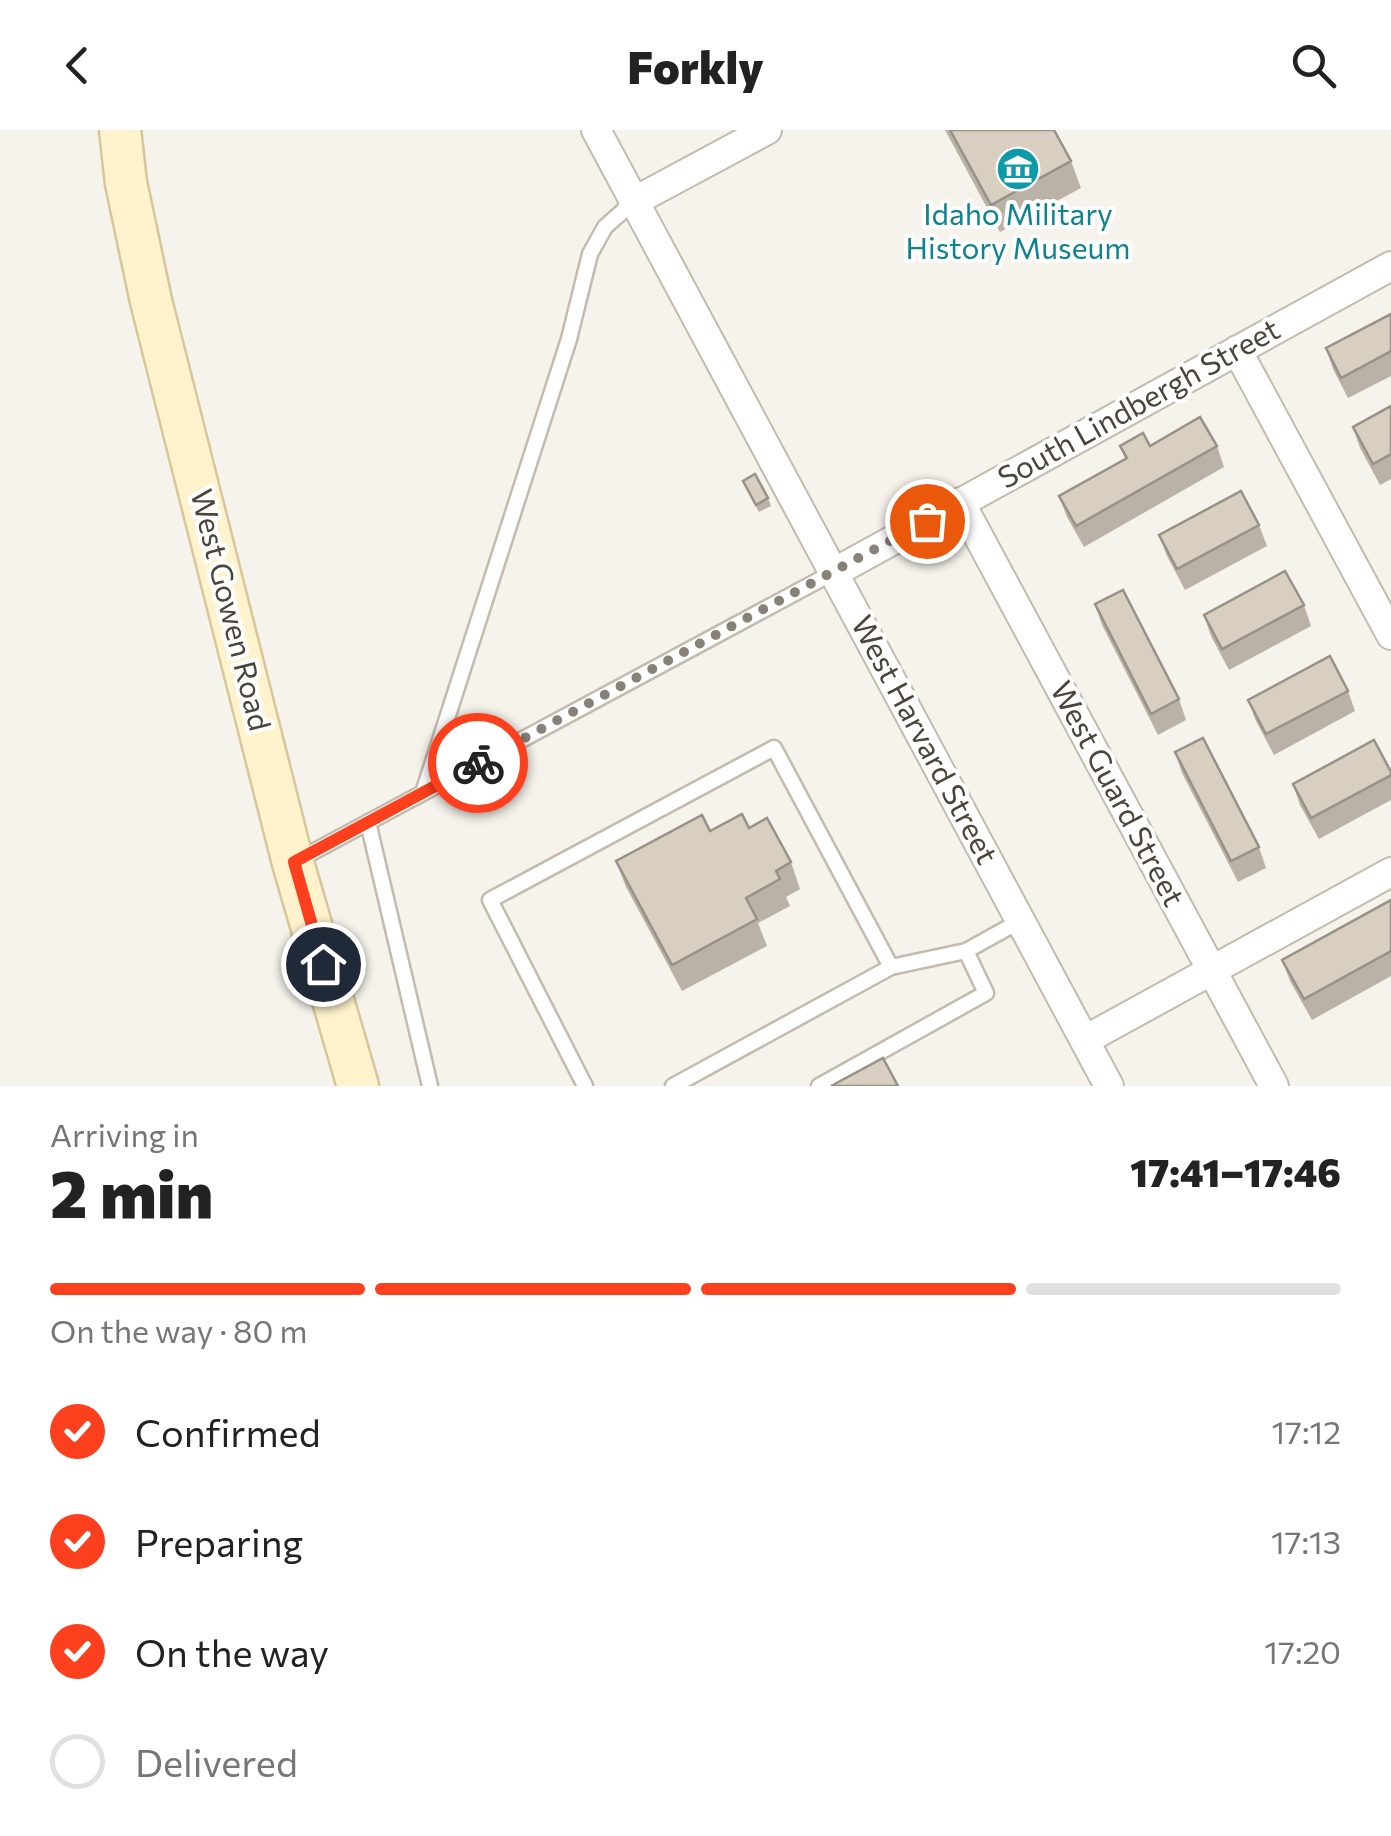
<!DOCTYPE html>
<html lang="en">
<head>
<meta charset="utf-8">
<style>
  body { margin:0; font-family:Commissioner,sans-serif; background:#f6f6f6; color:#222; height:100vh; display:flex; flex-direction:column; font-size:38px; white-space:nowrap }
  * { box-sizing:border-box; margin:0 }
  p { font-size:32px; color:#767676 }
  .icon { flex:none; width:55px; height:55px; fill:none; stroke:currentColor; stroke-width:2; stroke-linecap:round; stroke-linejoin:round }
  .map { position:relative; height:956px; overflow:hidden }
  .sheet { display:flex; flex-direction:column; background:#fff; flex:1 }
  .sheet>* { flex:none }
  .pin { position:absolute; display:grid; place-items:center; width:85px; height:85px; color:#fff; margin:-42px; border:5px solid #fff; border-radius:50%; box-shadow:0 2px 10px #0007 }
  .courier { position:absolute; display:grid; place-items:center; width:100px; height:100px; margin:-50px; border:8px solid #fc3f1d; border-radius:50%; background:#fff; color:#222; box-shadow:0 2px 12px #0007 }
  .headline em { font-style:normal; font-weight:800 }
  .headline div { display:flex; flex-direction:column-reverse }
  .headline { display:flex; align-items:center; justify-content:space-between; height:170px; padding:0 50px }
  h1 { font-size:65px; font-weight:800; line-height:75px }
  .bar { display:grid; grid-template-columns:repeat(4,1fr); gap:15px 10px; align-content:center; height:120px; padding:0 50px }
  .bar i { height:12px; border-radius:8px; background:#e0e0e0 }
  .bar .on { background:#fc3f1d }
  .bar p { grid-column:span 4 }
  ol { padding:0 50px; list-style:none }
  li { display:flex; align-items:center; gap:30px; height:110px }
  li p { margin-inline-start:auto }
  li .icon { padding:10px; border-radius:50%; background:#fc3f1d; color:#fff; stroke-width:4 }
  li:last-child { color:#767676 }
  li i { width:55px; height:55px; border:5px solid #e0e0e0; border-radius:50% }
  header { display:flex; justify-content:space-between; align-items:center; height:130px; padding:0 50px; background:#fff; font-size:45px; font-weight:800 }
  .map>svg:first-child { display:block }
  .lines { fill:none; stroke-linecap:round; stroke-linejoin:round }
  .service-casing { stroke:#c2bbae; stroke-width:19 }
  .minor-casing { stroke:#c2bbae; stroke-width:32 }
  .secondary-casing { stroke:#d6c79b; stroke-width:45 }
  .service { stroke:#fff; stroke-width:14 }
  .minor { stroke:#fff; stroke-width:28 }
  .secondary { stroke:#fff3cd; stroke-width:40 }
  .wall { fill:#bab2a6 }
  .building { fill:#d8cfc1; stroke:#979187; stroke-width:2.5 }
  .done { stroke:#878178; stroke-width:10; stroke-dasharray:0 18 }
  .route { stroke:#fc3f1d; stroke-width:12 }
  .labels { text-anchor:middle; stroke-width:8; stroke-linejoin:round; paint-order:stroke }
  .culture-label { font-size:30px; fill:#0d838f; stroke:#fff }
  .street-label { font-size:30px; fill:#4b4439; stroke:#fff }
</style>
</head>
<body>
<header><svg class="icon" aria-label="back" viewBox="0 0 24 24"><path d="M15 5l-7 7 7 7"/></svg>Forkly<svg class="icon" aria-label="search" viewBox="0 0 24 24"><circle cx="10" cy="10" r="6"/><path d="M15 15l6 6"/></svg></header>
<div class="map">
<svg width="1391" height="956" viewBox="0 0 1391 956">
  <rect width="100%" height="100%" fill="#f6f3ec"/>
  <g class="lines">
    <g class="service-casing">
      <path id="service" d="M423,663L569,209L590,124L605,97L633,72
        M368,692L430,956
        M298,730L834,442
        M891,837L966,821
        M585,956L490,770L774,618L891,837L673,956
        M819,956L986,863L966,821L1020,791"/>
    </g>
    <g class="minor-casing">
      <path id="minor" d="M596,0L1109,956
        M633,72L767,0
        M1237,220L1391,505
        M960,372L1274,956
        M835,442L1391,136
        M1085,910L1391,742"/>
    </g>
    <g class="secondary-casing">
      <path id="secondary" d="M120,0L126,53L151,171L293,733L358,956"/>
    </g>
    <use href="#service" class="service"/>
    <use href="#minor" class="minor"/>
    <use href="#secondary" class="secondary"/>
  </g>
  <path class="wall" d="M945,0H1054L1071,31L1081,58L1000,102Z
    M1391,184V246L1348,268L1333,239L1326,218Z
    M1391,276V349L1380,355L1360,318L1353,297Z
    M1120,316H1217L1224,337L1084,417L1067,387L1059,366L1125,329Z
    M743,351L768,368L771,376L759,382Z
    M1259,395L1267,416L1185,460L1167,426L1159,405Z
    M1095,474L1179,569L1186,590L1158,605L1102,495Z
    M1304,475L1311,496L1229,540L1211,506L1204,485Z
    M1348,561L1355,581L1274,625L1256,591L1248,570Z
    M1175,622L1259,717L1266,738L1238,752L1182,643Z
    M1391,642V670L1319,709L1300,675L1293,654Z
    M749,698L791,732L800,759L786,767L790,776L758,793L767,816L682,861L626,757L616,731L710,701Z
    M1391,770V846L1312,890L1290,851L1282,830Z"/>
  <path class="building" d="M950,0H1054L1071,31L991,75Z
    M1391,184V221L1341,248L1326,218Z
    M1391,276V324L1373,334L1353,297Z
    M1200,287L1217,316L1076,396L1059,366L1127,328L1120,316L1143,303L1150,316Z
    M755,344L768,368L756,375L743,351Z
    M1241,361L1259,395L1177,439L1159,405Z
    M1285,441L1304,475L1222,519L1204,485Z
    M1123,460L1179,569L1151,584L1095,474Z
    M1330,526L1348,561L1266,604L1248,570Z
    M1203,608L1259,717L1231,731L1175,622Z
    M1374,610L1391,642V645L1311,688L1293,654Z
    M742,684L749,698L767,688L791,732L776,741L780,749L746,768L757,789L672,835L616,731L702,685L710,701Z
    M1391,770V821L1304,869L1282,830Z
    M883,928L898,956H831Z"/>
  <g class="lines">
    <path class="done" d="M478,633L927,391"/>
    <path class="route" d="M323,834L294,732L478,633"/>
  </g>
  <defs>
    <g id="museum-disc" transform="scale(2.25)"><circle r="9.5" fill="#0f9aa8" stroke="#fff"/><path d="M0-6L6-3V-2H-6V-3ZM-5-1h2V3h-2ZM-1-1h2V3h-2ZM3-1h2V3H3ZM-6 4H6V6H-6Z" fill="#fff"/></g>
  </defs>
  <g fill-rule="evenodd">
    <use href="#museum-disc" x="1018" y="39"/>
  </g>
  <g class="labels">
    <g class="culture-label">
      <text x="1018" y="95">Idaho Military<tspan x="1018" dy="34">History Museum</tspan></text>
    </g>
    <g class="street-label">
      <text transform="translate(1139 274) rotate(-29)" y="10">South Lindbergh Street</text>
      <text transform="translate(230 480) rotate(76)" y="10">West Gowen Road</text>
      <text transform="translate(924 610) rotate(62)" y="10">West Harvard Street</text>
      <text transform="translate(1117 664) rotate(62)" y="10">West Guard Street</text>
    </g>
  </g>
</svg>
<div class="pin" style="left:927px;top:391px;background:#ea580c"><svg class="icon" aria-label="bag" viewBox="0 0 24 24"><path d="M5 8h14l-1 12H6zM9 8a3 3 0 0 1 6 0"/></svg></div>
<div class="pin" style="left:323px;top:834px;background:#1f2937"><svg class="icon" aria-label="home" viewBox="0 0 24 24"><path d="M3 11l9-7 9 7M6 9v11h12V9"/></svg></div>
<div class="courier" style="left:478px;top:633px"><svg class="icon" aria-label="bike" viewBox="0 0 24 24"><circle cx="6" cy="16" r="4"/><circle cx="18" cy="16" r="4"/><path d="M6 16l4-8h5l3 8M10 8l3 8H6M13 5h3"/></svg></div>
</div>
<section class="sheet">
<div class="headline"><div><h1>2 min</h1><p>Arriving in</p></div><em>17:41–17:46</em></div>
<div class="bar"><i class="on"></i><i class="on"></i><i class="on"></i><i></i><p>On the way · 80 m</p></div>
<ol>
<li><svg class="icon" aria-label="check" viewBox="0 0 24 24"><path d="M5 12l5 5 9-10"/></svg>Confirmed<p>17:12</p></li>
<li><svg class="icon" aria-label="check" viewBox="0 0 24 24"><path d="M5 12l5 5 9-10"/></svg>Preparing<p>17:13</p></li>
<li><svg class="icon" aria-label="check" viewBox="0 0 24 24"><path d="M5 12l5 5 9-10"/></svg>On the way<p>17:20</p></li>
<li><i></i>Delivered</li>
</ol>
</section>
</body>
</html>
